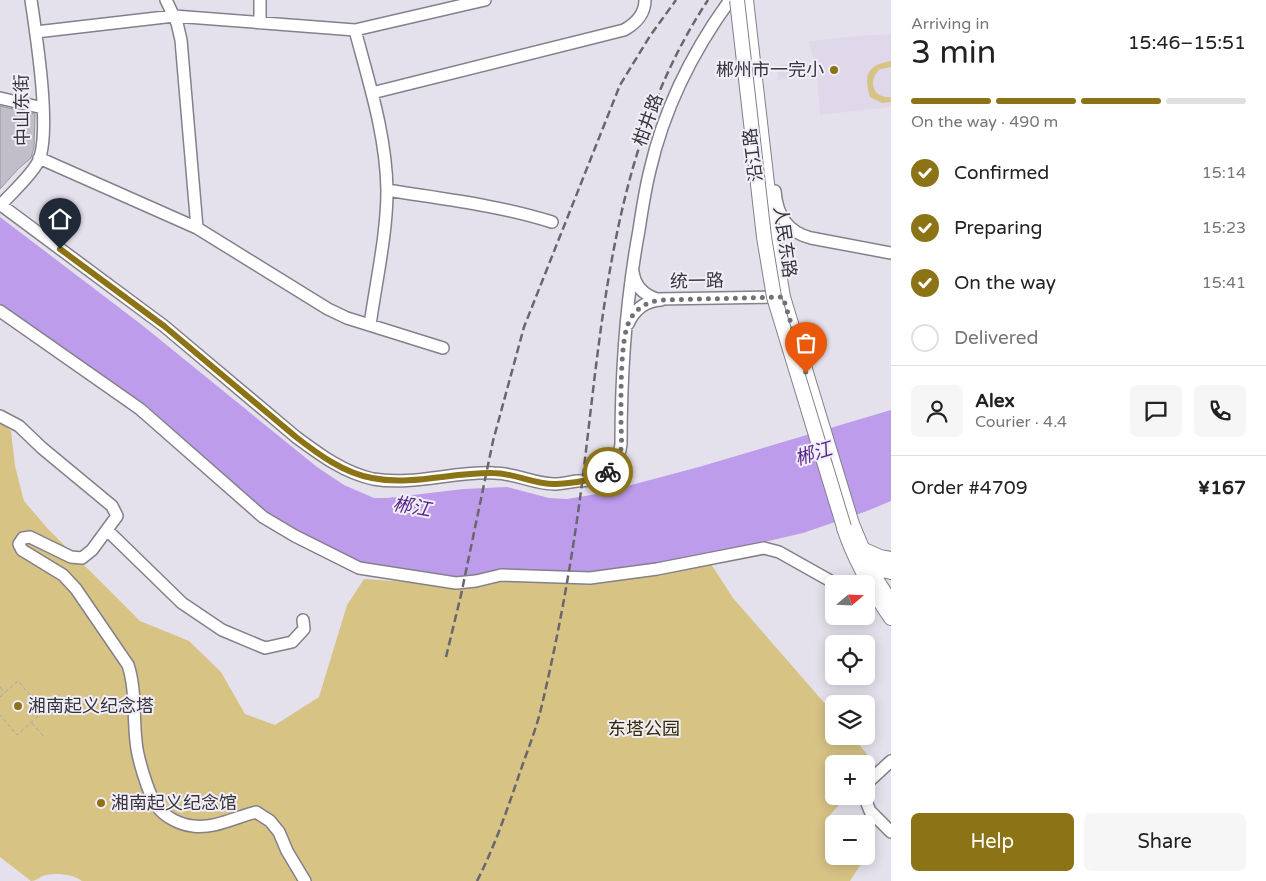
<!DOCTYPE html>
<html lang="en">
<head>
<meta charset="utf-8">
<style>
  body { margin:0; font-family:"Varela Round","Noto Sans SC",sans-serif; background:#f6f6f6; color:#222; height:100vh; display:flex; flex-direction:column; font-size:19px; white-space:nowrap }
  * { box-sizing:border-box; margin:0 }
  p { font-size:16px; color:#767676 }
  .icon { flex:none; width:28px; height:28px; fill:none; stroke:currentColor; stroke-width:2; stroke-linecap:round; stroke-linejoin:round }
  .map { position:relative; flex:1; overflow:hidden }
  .panel { display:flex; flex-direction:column; background:#fff; width:375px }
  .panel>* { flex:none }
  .needle { width:32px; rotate:71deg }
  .buttons { position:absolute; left:825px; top:575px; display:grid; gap:10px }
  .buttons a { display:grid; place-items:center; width:50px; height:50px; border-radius:8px; background:#fff; box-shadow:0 2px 12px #0003; font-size:25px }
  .pin { position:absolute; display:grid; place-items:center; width:42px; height:42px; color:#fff; margin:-51px -21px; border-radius:50% 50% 50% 0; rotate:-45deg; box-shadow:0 0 5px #0007 }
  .pin .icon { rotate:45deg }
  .courier { position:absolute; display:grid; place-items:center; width:50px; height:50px; margin:-25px; border:4px solid #8c7316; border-radius:50%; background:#fff; color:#222; box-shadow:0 1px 6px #0007 }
  .summary em { font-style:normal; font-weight:600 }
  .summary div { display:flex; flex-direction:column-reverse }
  .summary { display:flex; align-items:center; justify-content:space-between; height:85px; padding:0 20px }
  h1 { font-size:32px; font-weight:600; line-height:38px }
  .bar { display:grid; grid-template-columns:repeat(4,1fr); gap:8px 5px; align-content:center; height:60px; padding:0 20px }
  .bar i { height:6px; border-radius:4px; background:#e0e0e0 }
  .bar .on { background:#8c7316 }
  .bar p { grid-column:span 4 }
  .line { display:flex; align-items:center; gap:12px; padding:0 20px; border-top:1px solid #e0e0e0 }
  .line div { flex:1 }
  .round { display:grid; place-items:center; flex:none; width:52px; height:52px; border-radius:8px; background:#f6f6f6 }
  ol { padding:0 20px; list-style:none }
  li { display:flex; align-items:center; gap:15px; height:55px }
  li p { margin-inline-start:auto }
  li .icon { padding:5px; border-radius:50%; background:#8c7316; color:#fff; stroke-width:4 }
  li:last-child { color:#767676 }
  li i { width:28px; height:28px; border:2px solid #e0e0e0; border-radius:50% }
  .primary-button { display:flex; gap:10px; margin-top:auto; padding:10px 20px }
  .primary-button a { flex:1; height:58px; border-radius:8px; background:#8c7316; color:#fff; font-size:20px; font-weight:600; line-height:58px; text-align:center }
  .primary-button a+a { background:#f6f6f6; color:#222 }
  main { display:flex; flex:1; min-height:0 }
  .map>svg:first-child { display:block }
  .built { fill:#dfd8eb }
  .green { fill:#d7c384 }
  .water { fill:#bc9ceb }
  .building { fill:#c2bec9; stroke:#9a96a0 }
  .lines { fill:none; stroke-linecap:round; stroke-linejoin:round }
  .minor-casing { stroke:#84808a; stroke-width:14 }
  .major-casing { stroke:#84808a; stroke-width:16 }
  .path { stroke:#a9a6af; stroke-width:1; stroke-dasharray:4 2.5; stroke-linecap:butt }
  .minor { stroke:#fff; stroke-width:11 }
  .major { stroke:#fff; stroke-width:14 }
  .rail { stroke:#69676d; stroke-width:2.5; stroke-dasharray:8 4; stroke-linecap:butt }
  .major-bridge-casing { stroke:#84808a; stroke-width:16; stroke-linecap:butt }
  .major-bridge { stroke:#fff; stroke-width:14 }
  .done { stroke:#737178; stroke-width:5; stroke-dasharray:0 9 }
  .route { stroke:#8c7316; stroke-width:6 }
  .poi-dot { fill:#8c7316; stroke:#f2eef9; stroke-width:2 }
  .labels { text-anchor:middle; stroke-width:4; stroke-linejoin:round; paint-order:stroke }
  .poi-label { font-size:18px; fill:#363539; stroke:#f2eef9; text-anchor:start }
  .street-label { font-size:18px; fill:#363539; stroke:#f2eef9 }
  .park-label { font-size:18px; fill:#352a00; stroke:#f2eef9 }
  .water-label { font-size:19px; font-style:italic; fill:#572a86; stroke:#f2eef9 }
</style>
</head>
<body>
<main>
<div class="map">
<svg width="891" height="881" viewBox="0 0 891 881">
  <rect width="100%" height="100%" fill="#e5e1ec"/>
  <path class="built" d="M891,34V107L820,115L817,75L778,80V65L814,63L809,41L856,36Z"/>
  <path class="green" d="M891,61V67L880,69C867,81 873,99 891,97V102L882,103L870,97C863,74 868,65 891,61Z
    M0,421L11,431L15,466L24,501L48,529L140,621L189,641L221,672L245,714L275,725L319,697L347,605L364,579L482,587L499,582L709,561L733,598L834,714V736H852L876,765L866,776V764H834V796H847L827,818L834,824V856H866L850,881H82C72,874 58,873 46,875C40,876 37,881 31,881L0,857Z"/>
  <path class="water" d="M0,217L142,325L317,467L344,485L374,498H387L464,489L507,487L549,498L567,499L597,494L699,467L891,410V501L867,511L803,533L691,559L622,572L494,571L479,577L451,579L369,566L306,537L267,513L146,405L0,304Z"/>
  <path class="building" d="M0,106L35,114L34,147L31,158L18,169L0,189Z"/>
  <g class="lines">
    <g class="minor-casing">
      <path id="minor" d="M166,0L177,23L181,40L197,228
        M260,0V23
        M355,30C369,83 386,134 387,190C387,235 376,281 370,325
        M36,32L174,16L355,30L485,0
        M372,93L624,30C635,24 645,14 645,0
        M0,98L43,108
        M39,158L197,228L328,309L347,318L443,348
        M387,190C443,199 498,205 552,222
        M775,191C777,215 787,232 811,238L891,253
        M1,205L164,326L296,437C319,454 344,473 373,479C413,486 454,471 494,473C515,473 534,484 554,484C561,484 569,482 577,481C584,481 592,480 599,477C614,470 619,460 621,444C621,372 626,300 639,230C642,210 645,190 650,170C664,109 693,51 730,0
        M0,206C11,193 30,177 38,162C52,133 36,34 31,0
        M633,272C635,286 644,295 657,299L782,297
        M0,311L140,409L263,517L295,536L359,568L456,583L476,581L501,575L590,578L657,569L764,548L779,552L836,584
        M628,324C634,310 645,301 661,300
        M0,416L19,426L42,448L112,506L117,516L92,550L82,558L71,557L30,537L23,538L19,544L22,550L63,575L76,589L128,665C136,689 133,715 136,741C137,756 148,794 157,806C164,817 181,825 193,826C214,829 236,817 256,812L270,821L279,832L287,851L305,881
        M107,530L182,603L222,630L265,648L292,642L304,629L303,620
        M866,784L891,761
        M864,796L870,811L891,832"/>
    </g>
    <g class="major-casing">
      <path id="major" d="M746,0L773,236L783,297L852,524L870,567L879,584L891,602
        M844,528C855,561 871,589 891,618
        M862,549L880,557L891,559
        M866,566L891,572"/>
    </g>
    <path class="path" d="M0,687L4,692
      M0,697L18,681L44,711L17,735L0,715
      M32,723L44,737"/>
    <use href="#minor" class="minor"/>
    <use href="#major" class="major"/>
    <path class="rail" d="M446,657L461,595L493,441L524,327L620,85L650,36L676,0
      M477,881C494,848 506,813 518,778C525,757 534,735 540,713C560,630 575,544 585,459C604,299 617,138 708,0"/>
    <g class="major-bridge-casing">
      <path id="major-bridge" d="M737,0L764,237L774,297L844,527"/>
    </g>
    <use href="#major-bridge" class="major-bridge"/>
  </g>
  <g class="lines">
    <path class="done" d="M608,472C613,468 617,464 619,457C623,446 621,434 621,422C621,400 620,339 629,322C635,308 648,301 663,300L783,297L806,373"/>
    <path class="route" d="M60,249L164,326L296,437C319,455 344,473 372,478C412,486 453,472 493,473C514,473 536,485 556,484C574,483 592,481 608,472"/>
  </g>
  <g class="poi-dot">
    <circle cx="834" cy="70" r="5"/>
    <circle cx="18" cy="706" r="5"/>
    <circle cx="101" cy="803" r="5"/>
  </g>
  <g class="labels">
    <g class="poi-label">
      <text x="824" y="76" text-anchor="end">郴州市一完小</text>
      <text x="28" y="712">湘南起义纪念塔</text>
      <text x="111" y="809">湘南起义纪念馆</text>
    </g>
    <g class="street-label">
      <text transform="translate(22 110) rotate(-91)" y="6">中山东街</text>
      <text transform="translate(648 120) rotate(-70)" y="6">柑井路</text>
      <text transform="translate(753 155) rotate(-97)" y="6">沿江路</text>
      <text transform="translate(785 242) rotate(82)" y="6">人民东路</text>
      <text transform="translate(697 281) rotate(-1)" y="6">统一路</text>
    </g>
    <g class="park-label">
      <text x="644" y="735">东塔公园</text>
    </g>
    <g class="water-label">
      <text transform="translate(813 453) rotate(-17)" y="7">郴江</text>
      <text transform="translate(412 506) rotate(10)" y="7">郴江</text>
    </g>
  </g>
</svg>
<div class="buttons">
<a><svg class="needle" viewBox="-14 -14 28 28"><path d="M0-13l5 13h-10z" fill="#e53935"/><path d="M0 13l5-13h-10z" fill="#767676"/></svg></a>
<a><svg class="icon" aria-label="locate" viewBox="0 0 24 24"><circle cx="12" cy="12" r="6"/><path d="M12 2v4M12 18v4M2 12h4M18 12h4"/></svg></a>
<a><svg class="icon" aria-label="layers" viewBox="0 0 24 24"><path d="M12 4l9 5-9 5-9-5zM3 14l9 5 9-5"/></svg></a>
<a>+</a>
<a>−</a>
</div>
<div class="pin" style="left:806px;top:373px;background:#ea580c"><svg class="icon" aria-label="bag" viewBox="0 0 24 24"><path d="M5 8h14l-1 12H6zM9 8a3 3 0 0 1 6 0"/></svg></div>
<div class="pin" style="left:60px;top:249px;background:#1f2937"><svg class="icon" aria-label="home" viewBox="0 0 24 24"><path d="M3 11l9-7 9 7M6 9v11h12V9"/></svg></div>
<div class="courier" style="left:608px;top:472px"><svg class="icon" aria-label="bike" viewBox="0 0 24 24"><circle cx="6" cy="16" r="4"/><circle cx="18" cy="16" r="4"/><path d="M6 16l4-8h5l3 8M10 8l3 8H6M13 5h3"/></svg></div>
</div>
<section class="panel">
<div class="summary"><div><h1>3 min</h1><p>Arriving in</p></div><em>15:46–15:51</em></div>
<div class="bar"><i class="on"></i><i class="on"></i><i class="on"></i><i></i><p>On the way · 490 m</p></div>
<ol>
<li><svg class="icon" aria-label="check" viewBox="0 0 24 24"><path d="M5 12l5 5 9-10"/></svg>Confirmed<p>15:14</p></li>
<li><svg class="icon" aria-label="check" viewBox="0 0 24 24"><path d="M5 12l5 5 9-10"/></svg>Preparing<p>15:23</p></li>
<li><svg class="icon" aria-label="check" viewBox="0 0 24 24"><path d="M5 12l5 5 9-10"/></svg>On the way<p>15:41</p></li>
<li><i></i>Delivered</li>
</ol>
<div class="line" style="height:90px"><a class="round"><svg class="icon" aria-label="person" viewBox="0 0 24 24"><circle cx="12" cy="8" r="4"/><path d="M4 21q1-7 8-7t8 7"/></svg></a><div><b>Alex</b><p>Courier · 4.4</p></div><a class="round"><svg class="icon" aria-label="chat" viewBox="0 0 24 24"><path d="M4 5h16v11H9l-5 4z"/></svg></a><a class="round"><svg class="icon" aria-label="phone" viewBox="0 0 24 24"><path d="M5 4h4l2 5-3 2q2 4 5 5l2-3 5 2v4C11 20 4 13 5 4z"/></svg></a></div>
<div class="line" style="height:65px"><div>Order #4709</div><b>¥167</b></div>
<div class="primary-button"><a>Help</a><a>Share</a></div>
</section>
</main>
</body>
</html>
